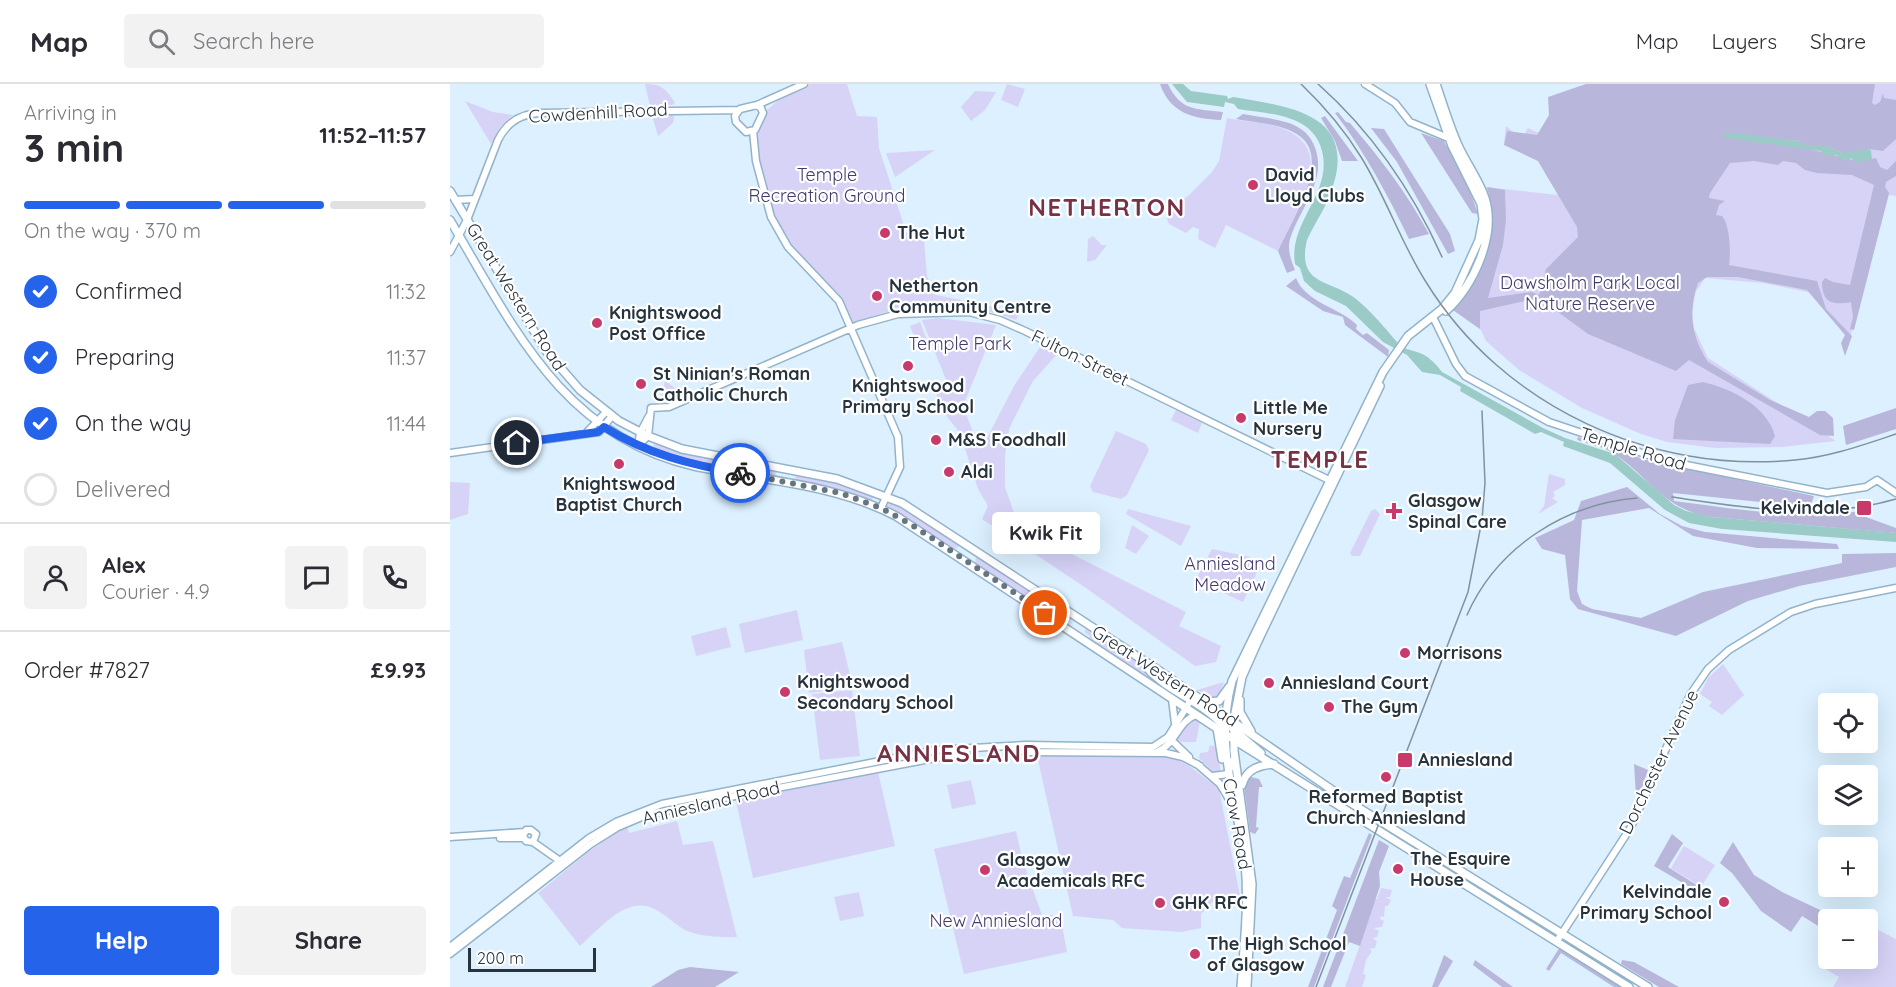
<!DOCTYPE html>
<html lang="en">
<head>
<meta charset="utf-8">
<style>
  body { margin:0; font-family:Quicksand,sans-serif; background:#f2f2f3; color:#2b2b33; height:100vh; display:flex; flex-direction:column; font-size:22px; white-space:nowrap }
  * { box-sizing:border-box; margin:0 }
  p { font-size:20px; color:#7c7c81 }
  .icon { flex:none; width:33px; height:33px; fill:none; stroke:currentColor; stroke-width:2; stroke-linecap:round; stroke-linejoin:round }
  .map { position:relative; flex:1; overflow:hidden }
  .side { display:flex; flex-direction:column; background:#fff; width:450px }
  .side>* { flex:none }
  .controls { position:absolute; left:1368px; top:609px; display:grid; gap:12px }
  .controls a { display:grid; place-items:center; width:60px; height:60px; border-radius:6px; background:#fff; box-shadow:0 6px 24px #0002; font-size:30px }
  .scale { position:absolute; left:18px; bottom:15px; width:128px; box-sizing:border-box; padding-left:6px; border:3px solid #27343d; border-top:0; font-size:16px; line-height:21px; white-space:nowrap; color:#27343d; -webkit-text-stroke:4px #fff; paint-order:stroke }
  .pin { position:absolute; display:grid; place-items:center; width:51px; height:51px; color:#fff; margin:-26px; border:3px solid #fff; border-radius:50%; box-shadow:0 2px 6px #0007 }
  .courier { position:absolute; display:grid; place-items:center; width:60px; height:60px; margin:-30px; border:4px solid #2563eb; border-radius:50%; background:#fff; color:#222; box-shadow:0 2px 8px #0007 }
  .bubble { position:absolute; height:42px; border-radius:6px; background:#fff; box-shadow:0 6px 24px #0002; font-size:20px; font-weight:700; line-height:42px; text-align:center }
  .headline em { font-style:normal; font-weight:700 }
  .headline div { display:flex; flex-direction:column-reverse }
  .headline { display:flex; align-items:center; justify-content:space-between; height:102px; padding:0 24px }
  h1 { font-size:39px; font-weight:700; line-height:45px }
  .bar { display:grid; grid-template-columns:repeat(4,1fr); gap:9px 6px; align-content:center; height:72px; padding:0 24px }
  .bar i { height:8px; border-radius:4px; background:#e1e1e2 }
  .bar .active { background:#2563eb }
  .bar p { grid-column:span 4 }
  .line { display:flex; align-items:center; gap:15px; padding:0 24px; border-top:2px solid #e1e1e2 }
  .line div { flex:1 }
  .round { display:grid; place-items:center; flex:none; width:63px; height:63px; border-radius:6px; background:#f2f2f3 }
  ol { padding:0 24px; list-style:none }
  li { display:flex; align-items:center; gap:18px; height:66px }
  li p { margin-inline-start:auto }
  li .icon { padding:6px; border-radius:50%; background:#2563eb; color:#fff; stroke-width:4 }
  li:last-child { color:#7c7c81 }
  li i { width:33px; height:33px; border:3px solid #e1e1e2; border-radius:50% }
  .primary-button { display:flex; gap:12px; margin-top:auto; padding:12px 24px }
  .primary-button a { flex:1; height:69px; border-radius:6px; background:#2563eb; color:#fff; font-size:24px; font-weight:700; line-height:69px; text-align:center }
  .primary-button a+a { background:#f2f2f3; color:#2b2b33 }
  header { display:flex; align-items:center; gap:36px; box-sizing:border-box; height:84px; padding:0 30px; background:#fff; border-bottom:2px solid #e1e1e2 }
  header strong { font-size:28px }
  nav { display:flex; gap:33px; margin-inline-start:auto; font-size:21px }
  .search { width:420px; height:54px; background:#f2f2f3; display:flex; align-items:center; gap:15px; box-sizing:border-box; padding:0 21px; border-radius:6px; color:#7c7c81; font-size:22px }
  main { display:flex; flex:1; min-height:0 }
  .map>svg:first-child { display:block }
  .green { fill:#d6d3f7 }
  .forest { fill:#b9b6db }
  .water { fill:#9acbc6 }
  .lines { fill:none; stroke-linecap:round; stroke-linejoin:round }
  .secondary-casing { stroke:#93b3ca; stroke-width:9 }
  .primary-casing { stroke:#93b3ca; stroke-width:10 }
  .secondary { stroke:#fff; stroke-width:6 }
  .primary { stroke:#fff; stroke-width:7 }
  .rail { stroke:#81929e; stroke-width:1.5 }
  .done { stroke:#667681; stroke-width:6; stroke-dasharray:0 10.8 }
  .route { stroke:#2563eb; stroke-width:8 }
  .poi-dot { fill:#c73a6b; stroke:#fff; stroke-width:2 }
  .labels { text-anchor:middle; stroke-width:4.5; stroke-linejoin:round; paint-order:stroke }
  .street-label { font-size:18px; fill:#27343d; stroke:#fff }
  .park-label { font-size:18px; fill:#423b6c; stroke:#fff }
  .poi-label { font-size:18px; font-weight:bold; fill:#27343d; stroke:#fff; text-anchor:start }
  .district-label { font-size:24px; font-weight:bold; letter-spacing:1.5px; fill:#783246; stroke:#fff }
</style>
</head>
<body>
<header>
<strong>Map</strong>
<div class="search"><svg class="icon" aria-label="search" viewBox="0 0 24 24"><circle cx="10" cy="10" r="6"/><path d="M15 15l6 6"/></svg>Search here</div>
<nav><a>Map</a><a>Layers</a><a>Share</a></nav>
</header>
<main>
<section class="side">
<div class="headline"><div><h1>3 min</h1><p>Arriving in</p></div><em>11:52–11:57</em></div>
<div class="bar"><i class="active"></i><i class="active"></i><i class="active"></i><i></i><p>On the way · 370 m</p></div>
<ol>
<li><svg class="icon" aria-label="check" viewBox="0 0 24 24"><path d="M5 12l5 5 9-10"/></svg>Confirmed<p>11:32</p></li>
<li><svg class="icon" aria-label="check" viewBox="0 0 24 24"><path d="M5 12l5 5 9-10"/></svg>Preparing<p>11:37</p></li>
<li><svg class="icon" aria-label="check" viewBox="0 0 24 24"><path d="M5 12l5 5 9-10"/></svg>On the way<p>11:44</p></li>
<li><i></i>Delivered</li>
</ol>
<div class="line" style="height:108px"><a class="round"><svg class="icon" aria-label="person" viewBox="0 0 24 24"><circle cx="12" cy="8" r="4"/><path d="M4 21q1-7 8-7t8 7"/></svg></a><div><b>Alex</b><p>Courier · 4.9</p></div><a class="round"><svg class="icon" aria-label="chat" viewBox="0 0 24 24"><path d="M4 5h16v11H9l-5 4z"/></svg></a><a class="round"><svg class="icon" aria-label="phone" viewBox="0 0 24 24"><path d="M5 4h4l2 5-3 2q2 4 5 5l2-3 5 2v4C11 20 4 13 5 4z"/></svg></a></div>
<div class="line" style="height:78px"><div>Order #7827</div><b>£9.93</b></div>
<div class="primary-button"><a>Help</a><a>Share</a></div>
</section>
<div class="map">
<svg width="1446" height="903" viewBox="0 0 1446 903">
  <rect width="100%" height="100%" fill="#dcf0ff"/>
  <path class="green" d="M195,0C212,0 216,5 225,19L222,21L200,22Z
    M361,0H397L407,32L427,33L429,64L456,148L474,155L477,192L486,211L570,228L566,236C531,222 481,217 443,226C429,230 416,235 403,240L388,210L339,161L319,126L304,51L317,26L332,13Z
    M557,0L575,5L568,23L551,16Z
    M1160,0H1446V112L1439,111L1400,254L1369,218L1367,210L1313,199L1255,194L1245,209L1242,230L1244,244L1258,274L1386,357L1331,363L1265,364L1217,358L1191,350L1132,324L1069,286L1036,257L1031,246L1003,226C1033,191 1049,148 1036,103L1108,111L1088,77L1054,60L1056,42L1072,55L1078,44L1091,50Z
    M525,7L546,8L535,26L521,37L511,23Z
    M15,17L43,28L63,31L50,43L41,60Z
    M221,30L224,33L223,39L208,52L202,31Z
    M777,34C795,38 819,38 836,46C889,69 844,131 828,167L776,141L765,164L748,155L749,145L743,143L736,149L719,140L717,135L720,124L738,112L762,88L769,77Z
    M485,66L445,93L436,69Z
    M643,152L652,161H657L645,176L637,178L638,155Z
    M488,234L546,241L513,322L523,348L537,354L564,302L592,260L608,269L583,297L559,345L555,372V403L564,429L596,457L736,528L729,542L771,562L766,578L745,582L636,504L532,435L538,422L528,405L510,349L491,325L485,306L499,303L472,236Z
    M470,238L479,261L469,265L460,242Z
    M215,297L235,311L216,318L211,315Z
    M726,326L752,339L748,349L721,336Z
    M666,347L696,360L699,366L677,411L671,415L643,408L640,402Z
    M203,360L325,386L326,391C306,398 226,373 204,364Z
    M346,389L384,397L424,410L422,416L345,396Z
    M1099,390L1115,395V401L1103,408L1105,412L1102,414L1108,418L1088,430L1094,422Z
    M0,398L20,399L18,430L0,436Z
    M440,417L509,460L506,465L437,423Z
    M678,425L741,442L731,462L676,430Z
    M925,425L930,430L910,472H902L900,469L921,427Z
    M682,441L699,452L686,470L675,464Z
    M762,465L800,473L808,486L793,518L750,498L747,493Z
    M526,473L613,529L614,533L609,535L525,479Z
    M347,526L353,556L295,569L289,540Z
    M276,543L281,563L246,572L241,552Z
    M636,545L687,578L728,613L638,555L640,552L634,548Z
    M392,558L403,603L359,609L354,566Z
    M1273,580L1294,611L1272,631L1259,622L1262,618L1250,610L1258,594Z
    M774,598L769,610L763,614L747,606Z
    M402,606L410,672L370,676L362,610Z
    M747,634L750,637L746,658H726L737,640Z
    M760,661L767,663L771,690L764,689L749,674L750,669L758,668Z
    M592,671L721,673L737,680L769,705L791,817H763L751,830V844L732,848L672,844L663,836L623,832L588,676Z
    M428,688L445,762L303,794L286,717Z
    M521,696L526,720L502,725L497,701Z
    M227,737L233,761L263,757L287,853C271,853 255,853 240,848C219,840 205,813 178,824C161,830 144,850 130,862L88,809L137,769L177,741L179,749Z
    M566,747L573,778L592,831H610L617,868L514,890L484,765Z
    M1234,762L1265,781L1251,803L1221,784Z
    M986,774L1100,844L1098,849L985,777Z
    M931,804L942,806L940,813H935L941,816L938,822H935L934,833L931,832L930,835L934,837L932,843L924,844L929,847L927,853L923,854L927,858L925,864L919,865L922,867L916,876L913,890L916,891L912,903H895L910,861L922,814L927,815Z
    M409,808L414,832L390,837L384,813Z
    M1418,841L1446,855V903H1383L1389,893L1369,881L1378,866V874H1418Z"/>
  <path class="forest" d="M710,0H718C730,27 747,25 773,28L771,36C743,35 720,29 710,0Z
    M1136,0H1425L1422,19L1425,21L1430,18L1433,9L1434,14L1446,16V55L1433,67L1419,65L1406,69H1392L1374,61H1353L1349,57L1274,49L1283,55L1343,61L1407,77L1426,74L1430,83L1437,86L1446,77V92L1436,98L1435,103L1439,109L1404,246L1400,245L1403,233L1401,218C1384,221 1372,220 1372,198L1375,194L1383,198L1400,201L1424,101L1402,91L1367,89L1355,86L1346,79L1333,77L1328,81L1304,77L1280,79L1260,109L1259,114L1275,117L1269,121L1266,131L1272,132C1280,141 1281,168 1279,181L1367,197L1376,225L1402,252L1395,272L1391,259L1395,251L1357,206L1288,193H1257L1248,199C1238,227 1241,253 1258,278L1320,316L1359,333L1367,327H1375L1383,334L1384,352L1370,351L1239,276L1226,287L1138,250L1089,214L1030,227V245L1003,226C1033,191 1050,148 1037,103L1055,106L1056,136L1053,161L1038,214L1082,208L1089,211L1096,185L1128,153L1127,143L1088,77L1054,61L1057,47L1087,51L1099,31L1098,13Z
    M888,28L896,38L900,39C930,74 957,109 979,150L959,155C937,110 915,68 885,29Z
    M793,30C808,33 824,34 839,39C850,43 858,49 863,59C880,94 850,123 840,155C837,166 841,176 845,186L837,189L828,167C840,140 879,80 853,55C838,40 806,39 786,35Z
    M875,32L908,77H892L885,57L871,34Z
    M921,44L934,45L1000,150L1005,167L998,170L947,78Z
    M971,49L994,57L1020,107L1028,130L1022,129Z
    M846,194C856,219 889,223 907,241L906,245L913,251L917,249L939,266L938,273L895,241L893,233L873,227L836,202Z
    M1253,298C1282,305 1317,322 1325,352L1320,360L1223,355L1225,336L1238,301Z
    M1446,324V345L1396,361L1393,342Z
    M1128,353L1196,376L1364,412L1360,423L1223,409L1224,417C1288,425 1352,437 1417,426L1416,433L1446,444V449L1262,433C1214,426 1202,396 1166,371C1155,363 1139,360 1127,356Z
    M1177,403L1210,430L1232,442L1255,448L1387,460L1389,465L1307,464L1243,452L1199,424L1132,436L1127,507L1132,520L1142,525L1191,534L1253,508L1392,479V470L1446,469V483L1349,502L1298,517L1226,552L1128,525L1120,515L1115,471L1092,465L1085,454L1124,436L1131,417Z
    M1184,680L1198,686L1189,713L1186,712Z
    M801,693L809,695L813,703H809L806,743L809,744L805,750L800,748L794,702Z
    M919,749L922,751L864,903H858L887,826L882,822L894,792L900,794Z
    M1222,750L1233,759L1218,783L1253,805L1250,809L1204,782Z
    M929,756L939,762L929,788L930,802L910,862L899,858L881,903H873Z
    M1283,758L1304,791L1332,808L1389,835L1378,836V848L1352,832L1341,848L1311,827L1282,789L1270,779Z
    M1110,863L1173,903H1164L1111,869L1099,887L1096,885Z
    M994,871L1003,877L988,903H982Z
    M1025,876L1063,903H1052L1023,881Z
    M1172,876L1184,878L1229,903H1209L1171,880Z
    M240,883L289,888L265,903H201L228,886Z"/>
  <path class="water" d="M722,0H733L741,7L777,12L778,15L783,13C833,22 907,27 883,102C878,121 865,138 857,156C846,203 882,195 906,215C921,227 935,244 947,258C953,265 960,266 967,268C978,271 986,280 992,288L1093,344L1115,354L1165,370L1224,421L1236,427L1262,433L1437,448L1446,449V458L1272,445L1239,439L1215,426L1160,379L1113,362L1114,358L1091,348L1085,350L1010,307L1011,303L990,291L972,288L957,271L933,258L896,222L865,207L854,197L850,184L845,180C838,138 883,109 872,67C863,30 819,30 788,25L784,20L775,18L774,23L737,18Z
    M1274,48L1349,57L1354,61H1374L1392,69L1418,65L1421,66L1422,76L1405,78L1401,74L1394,77L1387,71H1373L1371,67L1283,55L1274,52Z"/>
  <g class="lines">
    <g class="secondary-casing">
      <path id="secondary" d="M915,0L945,19L960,38L1003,56
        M307,21L311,24L313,29L305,46L296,48L286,38L285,32L290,25Z
        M307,21L354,0
        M303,47L306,77L321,133L338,163L389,217L448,353L450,383L431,424
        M5,116L25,115
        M0,168L17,136L48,56C57,38 72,29 92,29L289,26
        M983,233L1006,280L1015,292L1099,338L1216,377L1377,409L1416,403L1427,396L1446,409
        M137,348L156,328
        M188,361L190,349L199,332
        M188,362L198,352L201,324L219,323L408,241L448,230L519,228L550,236L575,247L879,396
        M0,369L149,348L162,332
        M722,615L725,640
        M718,653L739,673
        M565,665L577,668L716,669L733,673L750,682
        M707,668C726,660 728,637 746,631
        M747,680L770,700L783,722
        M763,692L778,690L783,676
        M0,753L75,748
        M50,754H73
        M83,758L86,750L81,746H76L73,752L76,757L83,758L110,777
        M1107,857L1181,743L1240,611L1258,585L1279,566L1341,528L1365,520L1446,504
        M0,863L139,754L166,738L212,720L486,666L576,661L703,663L718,653L742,614
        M0,870L141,760L168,743L194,732L259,717L517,668"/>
    </g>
    <g class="primary-casing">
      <path id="primary" d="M986,0C993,20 999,41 1008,61C1016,79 1029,96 1035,114C1047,152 1023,202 996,227
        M0,107L96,267L130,306L169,337L198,352L232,365L387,395L452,419L711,588L901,719L1198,903
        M0,136C63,242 112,352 244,382C313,397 382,399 446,432L792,661L1179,903
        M697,584C719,609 755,618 776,645
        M790,616V628L801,647
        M756,618L769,617L779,603
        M767,644L772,675
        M783,645L811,669
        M792,701C796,685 809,681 824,680
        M791,903C794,862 799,820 795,779C787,712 764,666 782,597L933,288L958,252L992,225L1005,209L1029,156L1033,135L1031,120L1002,62L980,0
        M797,903L802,800L784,667V634L792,593L808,557L930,302"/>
    </g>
    <use href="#secondary" class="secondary"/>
    <use href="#primary" class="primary"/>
    <path class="rail" d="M851,0C873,21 895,47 911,73C936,113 951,159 976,198C1053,323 1201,390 1345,376C1380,373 1413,361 1446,350
      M868,0C922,48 963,108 992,173
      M1222,413C1297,424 1371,437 1446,415
      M1017,531C1047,463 1115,420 1187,414
      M866,903L1018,508L1032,436L1035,399L1032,327"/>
  </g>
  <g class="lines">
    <path class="done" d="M290,389L390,409L431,424L462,441L595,529"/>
    <path class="route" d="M67,359L148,348L154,343C197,370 241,381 290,389"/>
  </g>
  <g class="poi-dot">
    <circle cx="803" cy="101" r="6"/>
    <circle cx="435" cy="149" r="6"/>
    <circle cx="427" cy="212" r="6"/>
    <circle cx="147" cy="239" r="6"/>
    <circle cx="458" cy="282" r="6"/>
    <circle cx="191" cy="300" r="6"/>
    <circle cx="791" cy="334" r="6"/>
    <circle cx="486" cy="356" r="6"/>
    <circle cx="169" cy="380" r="6"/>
    <circle cx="499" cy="388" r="6"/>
    <rect x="1406" y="416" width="16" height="16" rx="3"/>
    <path d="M941 418h6v6h6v6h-6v6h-6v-6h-6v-6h6z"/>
    <circle cx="955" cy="569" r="6"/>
    <circle cx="819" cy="599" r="6"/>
    <circle cx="335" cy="608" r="6"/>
    <circle cx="879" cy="623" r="6"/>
    <rect x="947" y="668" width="16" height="16" rx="3"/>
    <circle cx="936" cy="693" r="6"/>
    <circle cx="948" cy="785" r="6"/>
    <circle cx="535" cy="786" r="6"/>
    <circle cx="1274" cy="818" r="6"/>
    <circle cx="710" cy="819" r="6"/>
    <circle cx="745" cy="870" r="6"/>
  </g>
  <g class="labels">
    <g class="street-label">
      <text transform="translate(148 29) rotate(-3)" y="6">Cowdenhill Road</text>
      <text transform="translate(66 213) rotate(58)" y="6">Great Western Road</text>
      <text transform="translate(630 274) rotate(26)" y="6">Fulton Street</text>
      <text transform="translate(1183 365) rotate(17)" y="6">Temple Road</text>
      <text transform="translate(715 592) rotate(33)" y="6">Great Western Road</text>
      <text transform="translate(1209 678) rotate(-64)" y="6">Dorchester Avenue</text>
      <text transform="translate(261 719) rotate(-13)" y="6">Anniesland Road</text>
      <text transform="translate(787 740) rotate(80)" y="6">Crow Road</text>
    </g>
    <g class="park-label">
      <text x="377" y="97">Temple<tspan x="377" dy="21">Recreation Ground</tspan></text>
      <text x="1140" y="205">Dawsholm Park Local<tspan x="1140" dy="21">Nature Reserve</tspan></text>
      <text x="510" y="266">Temple Park</text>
      <text x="780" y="486">Anniesland<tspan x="780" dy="21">Meadow</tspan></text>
      <text x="546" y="843">New Anniesland</text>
    </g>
    <g class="poi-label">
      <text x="815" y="97">David<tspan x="815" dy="21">Lloyd Clubs</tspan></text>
      <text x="447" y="155">The Hut</text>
      <text x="439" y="208">Netherton<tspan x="439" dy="21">Community Centre</tspan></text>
      <text x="159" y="235">Knightswood<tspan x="159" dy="21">Post Office</tspan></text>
      <text x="203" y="296">St Ninian's Roman<tspan x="203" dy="21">Catholic Church</tspan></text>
      <text x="458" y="308" text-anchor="middle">Knightswood<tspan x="458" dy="21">Primary School</tspan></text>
      <text x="803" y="330">Little Me<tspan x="803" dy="21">Nursery</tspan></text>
      <text x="498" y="362">M&amp;S Foodhall</text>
      <text x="511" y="394">Aldi</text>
      <text x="169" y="406" text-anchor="middle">Knightswood<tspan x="169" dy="21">Baptist Church</tspan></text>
      <text x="958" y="423">Glasgow<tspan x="958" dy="21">Spinal Care</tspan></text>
      <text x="1400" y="430" text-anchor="end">Kelvindale</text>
      <text x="967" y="575">Morrisons</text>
      <text x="347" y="604">Knightswood<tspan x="347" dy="21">Secondary School</tspan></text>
      <text x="831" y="605">Anniesland Court</text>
      <text x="891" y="629">The Gym</text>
      <text x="968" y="682">Anniesland</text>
      <text x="936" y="719" text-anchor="middle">Reformed Baptist<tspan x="936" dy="21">Church Anniesland</tspan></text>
      <text x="960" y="781">The Esquire<tspan x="960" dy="21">House</tspan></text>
      <text x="547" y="782">Glasgow<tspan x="547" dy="21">Academicals RFC</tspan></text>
      <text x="1262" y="814" text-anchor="end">Kelvindale<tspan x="1262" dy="21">Primary School</tspan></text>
      <text x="722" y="825">GHK RFC</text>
      <text x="757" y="866">The High School<tspan x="757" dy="21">of Glasgow</tspan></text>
    </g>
    <g class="district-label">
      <text x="657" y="132">NETHERTON</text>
      <text x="870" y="384">TEMPLE</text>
      <text x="509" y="678">ANNIESLAND</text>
    </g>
  </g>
</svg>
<div class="controls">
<a><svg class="icon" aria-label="locate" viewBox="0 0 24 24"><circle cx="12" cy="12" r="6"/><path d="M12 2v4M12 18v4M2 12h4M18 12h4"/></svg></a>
<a><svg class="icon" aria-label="layers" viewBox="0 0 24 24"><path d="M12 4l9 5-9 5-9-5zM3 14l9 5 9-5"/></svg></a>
<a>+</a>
<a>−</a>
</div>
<div class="scale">200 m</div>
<div class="pin" style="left:595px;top:529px;background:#ea580c"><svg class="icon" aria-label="bag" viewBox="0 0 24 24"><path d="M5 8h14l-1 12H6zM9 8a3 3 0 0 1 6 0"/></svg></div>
<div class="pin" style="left:67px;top:359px;background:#1f2937"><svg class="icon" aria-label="home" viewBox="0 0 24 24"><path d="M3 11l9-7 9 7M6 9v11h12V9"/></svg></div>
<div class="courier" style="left:290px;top:389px"><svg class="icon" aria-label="bike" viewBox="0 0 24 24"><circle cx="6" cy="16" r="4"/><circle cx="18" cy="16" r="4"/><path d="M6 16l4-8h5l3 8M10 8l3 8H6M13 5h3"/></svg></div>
<div class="bubble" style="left:542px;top:428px;width:108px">Kwik Fit</div>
</div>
</main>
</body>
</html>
